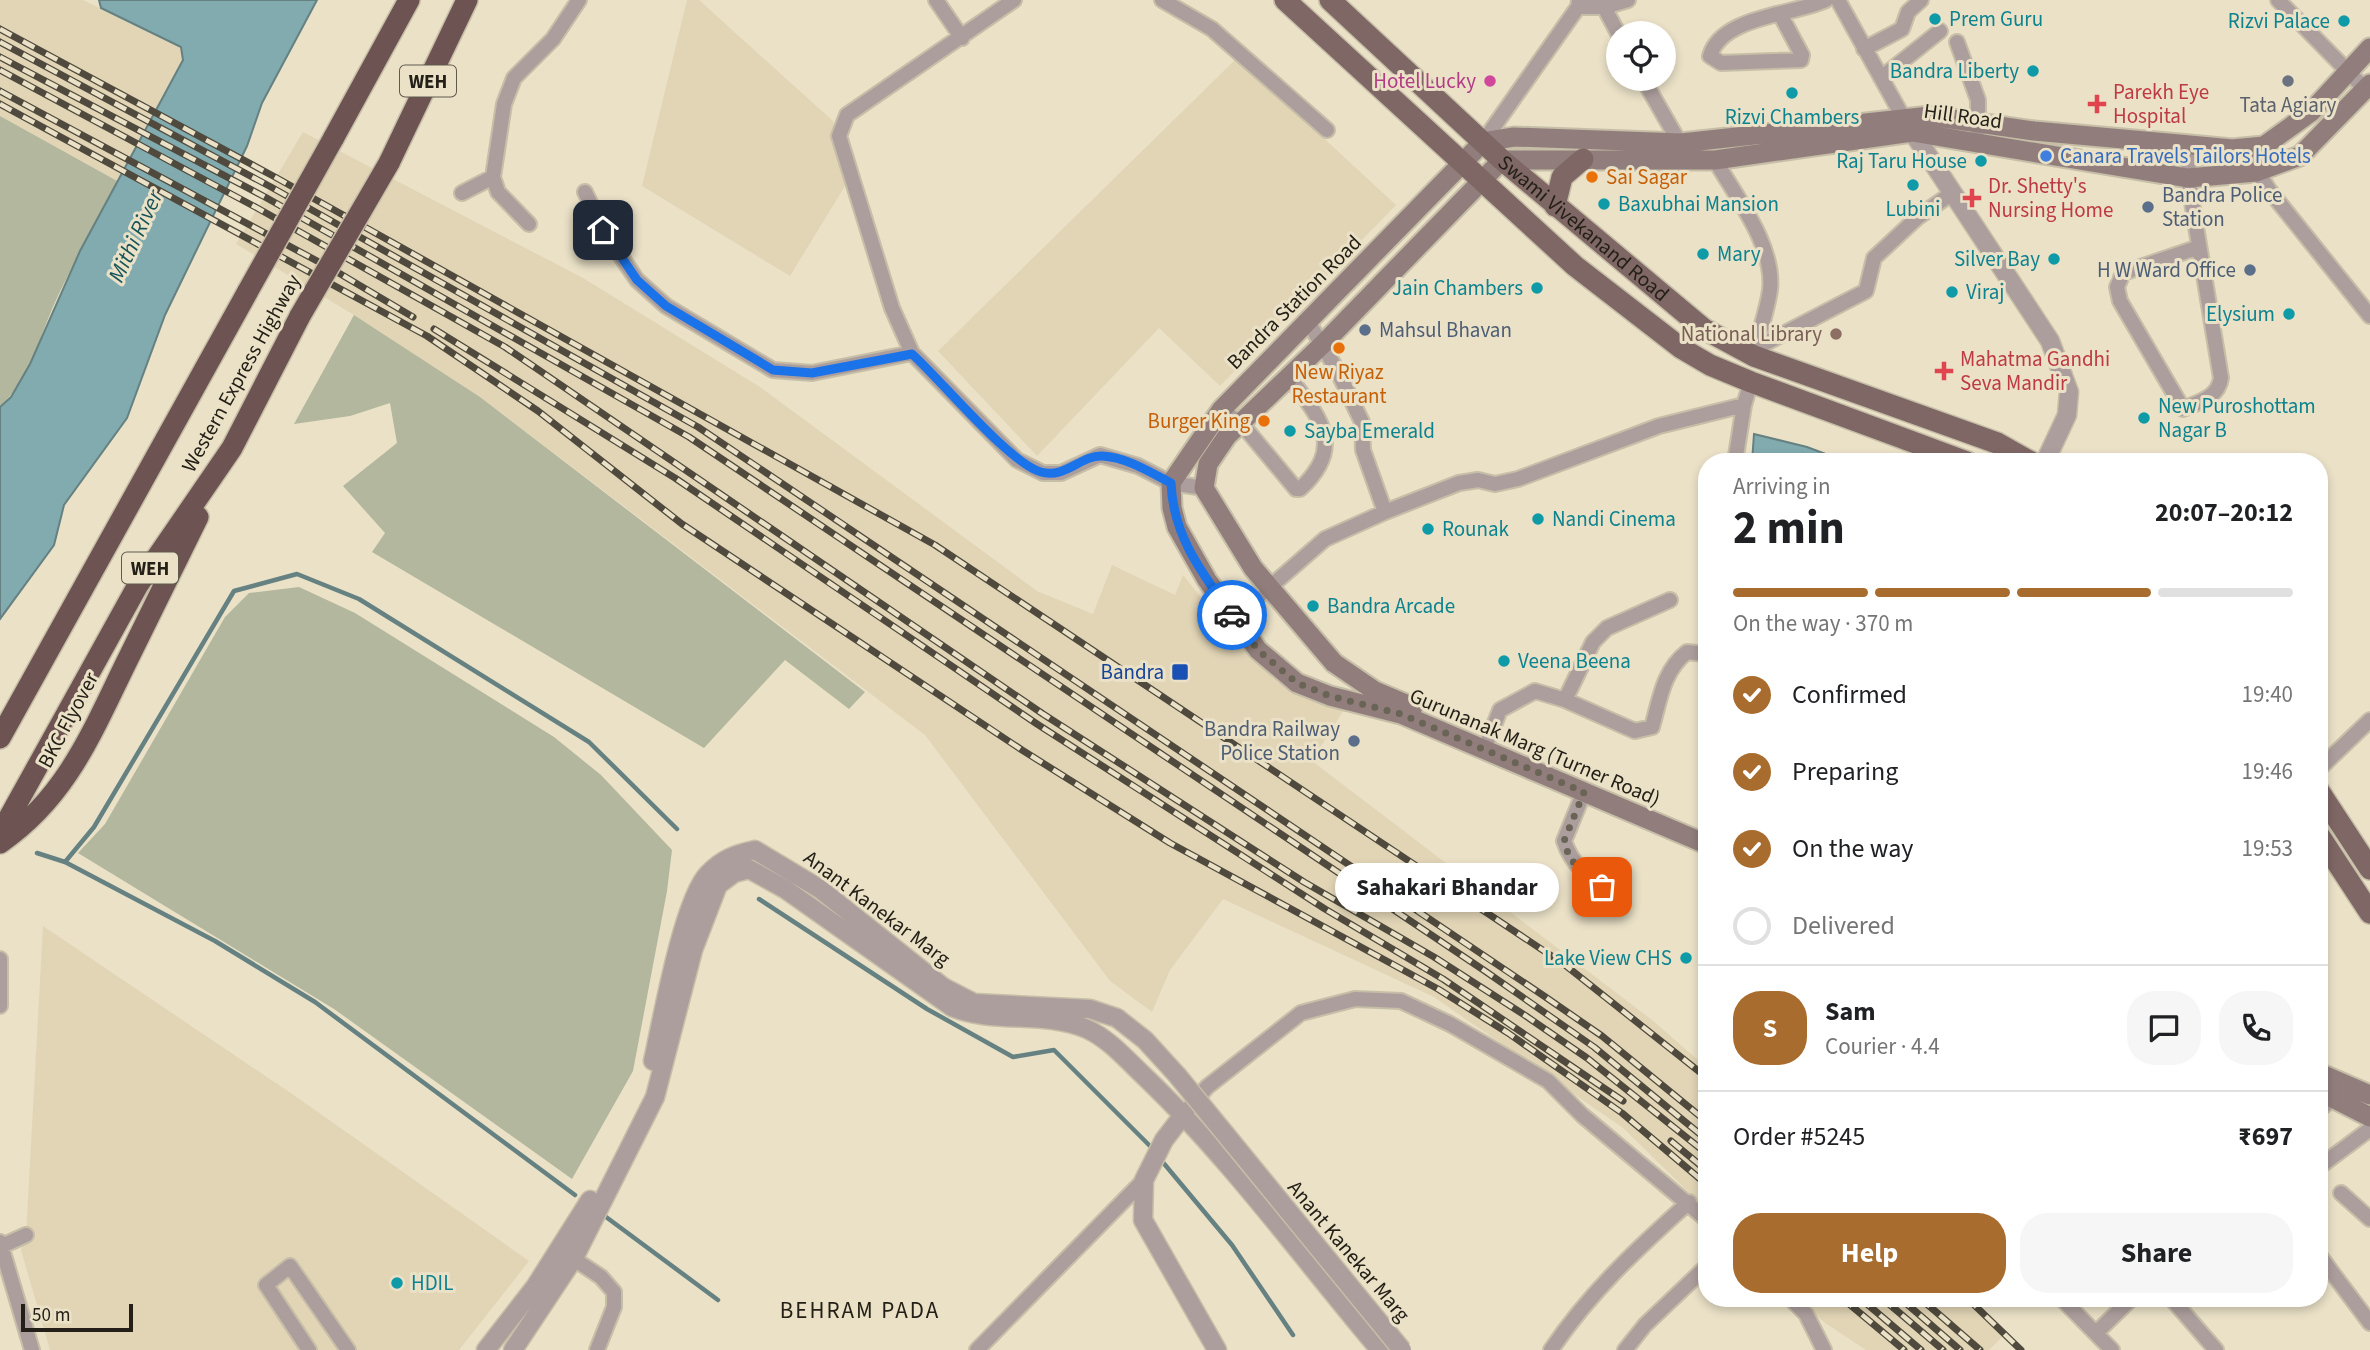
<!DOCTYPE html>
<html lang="en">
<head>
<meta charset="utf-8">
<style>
  body { margin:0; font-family:"Source Sans 3",sans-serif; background:#f6f6f6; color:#202124; height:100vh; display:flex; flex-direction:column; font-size:26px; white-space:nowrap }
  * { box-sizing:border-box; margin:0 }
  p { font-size:23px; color:#757577 }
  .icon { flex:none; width:38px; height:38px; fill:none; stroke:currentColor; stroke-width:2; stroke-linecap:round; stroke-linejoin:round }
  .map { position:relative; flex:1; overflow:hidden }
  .side { position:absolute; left:1698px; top:453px; width:630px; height:854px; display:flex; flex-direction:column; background:#fff; border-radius:28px; box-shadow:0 4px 10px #0003 }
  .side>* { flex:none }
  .tools { position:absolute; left:1606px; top:21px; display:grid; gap:14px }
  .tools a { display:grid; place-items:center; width:70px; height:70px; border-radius:50%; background:#fff; box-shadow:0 4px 10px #0003; font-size:35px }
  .scale { position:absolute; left:21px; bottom:18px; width:112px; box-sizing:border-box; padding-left:7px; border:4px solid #242017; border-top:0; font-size:19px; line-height:24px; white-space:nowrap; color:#242017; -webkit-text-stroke:5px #eae1c7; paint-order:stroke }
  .pin { position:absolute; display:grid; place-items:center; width:60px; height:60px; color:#fff; margin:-30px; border-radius:14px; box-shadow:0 4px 10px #0006 }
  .courier { position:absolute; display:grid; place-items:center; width:70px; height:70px; margin:-35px; border:5px solid #1a73e8; border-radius:50%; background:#fff; color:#222; box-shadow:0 2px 9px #0007 }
  .bubble { position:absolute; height:49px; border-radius:24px; background:#fff; box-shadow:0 4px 10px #0003; font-size:23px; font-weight:700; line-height:49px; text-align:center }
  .overview em { font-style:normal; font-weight:700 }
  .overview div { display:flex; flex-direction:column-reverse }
  .overview { display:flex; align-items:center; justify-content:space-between; height:119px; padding:0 35px }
  h1 { font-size:46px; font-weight:700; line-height:52px }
  .bar { display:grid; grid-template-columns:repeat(4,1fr); gap:10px 7px; align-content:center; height:84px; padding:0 35px }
  .bar i { height:9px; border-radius:5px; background:#e0e0e0 }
  .bar .current { background:#a86c2e }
  .bar p { grid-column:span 4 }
  .line { display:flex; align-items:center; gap:18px; padding:0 35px; border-top:2px solid #e0e0e0 }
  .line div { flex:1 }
  .round { display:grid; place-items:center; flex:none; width:74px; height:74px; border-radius:28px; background:#f6f6f6 }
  ol { padding:0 35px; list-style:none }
  li { display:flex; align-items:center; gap:21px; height:77px }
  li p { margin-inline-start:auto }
  li .icon { padding:7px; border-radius:50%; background:#a86c2e; color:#fff; stroke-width:4 }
  li:last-child { color:#757577 }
  li i { width:38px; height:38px; border:4px solid #e0e0e0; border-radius:50% }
  .cta { display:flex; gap:14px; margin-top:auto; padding:14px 35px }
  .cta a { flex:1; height:80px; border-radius:28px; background:#a86c2e; color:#fff; font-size:28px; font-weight:700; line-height:80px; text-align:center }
  .cta a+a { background:#f6f6f6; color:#202124 }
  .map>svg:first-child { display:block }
  .built { fill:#e2d5b6 }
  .green { fill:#b2b79d }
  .water { fill:#81abaf; stroke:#658181; stroke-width:2 }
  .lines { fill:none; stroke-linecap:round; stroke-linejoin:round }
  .stream { stroke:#658181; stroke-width:4.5 }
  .pedestrian-casing { stroke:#c6bea7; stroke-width:14 }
  .minor-casing { stroke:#c6bea7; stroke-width:18 }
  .tertiary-casing { stroke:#c6bea7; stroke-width:21 }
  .secondary-casing { stroke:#c6bea7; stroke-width:23 }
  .primary-casing { stroke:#c6bea7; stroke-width:24 }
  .motorway-casing { stroke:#c6bea7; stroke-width:24 }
  .pedestrian { stroke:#ac9e9d; stroke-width:10 }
  .minor { stroke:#ac9e9d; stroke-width:14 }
  .tertiary { stroke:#ac9e9d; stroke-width:18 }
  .secondary { stroke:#917e7c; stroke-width:19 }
  .primary { stroke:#7e6765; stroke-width:21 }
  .motorway { stroke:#6d5351; stroke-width:21 }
  .rail-casing { stroke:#4f4a3d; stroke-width:7 }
  .rail { stroke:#eae1c7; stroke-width:4.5; stroke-dasharray:13; stroke-linecap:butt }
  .tertiary-bridge-casing { stroke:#c6bea7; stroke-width:21; stroke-linecap:butt }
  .motorway-bridge-casing { stroke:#c6bea7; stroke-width:24; stroke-linecap:butt }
  .tertiary-bridge { stroke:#ac9e9d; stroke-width:18 }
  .motorway-bridge { stroke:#6d5351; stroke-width:21 }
  .done { stroke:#696455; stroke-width:7; stroke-dasharray:0 12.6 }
  .route { stroke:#1a73e8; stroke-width:9 }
  .culture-dot { fill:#0f9aa8; stroke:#eae1c7; stroke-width:2.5 }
  .hotel-dot { fill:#d1479c; stroke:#eae1c7; stroke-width:2.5 }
  .worship-dot { fill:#6b7280; stroke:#eae1c7; stroke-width:2.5 }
  .health-dot { fill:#e0444e; stroke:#eae1c7; stroke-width:2.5 }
  .shop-dot { fill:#3f7fe0; stroke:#eae1c7; stroke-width:2.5 }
  .food-dot { fill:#e8710a; stroke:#eae1c7; stroke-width:2.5 }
  .service-dot { fill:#5c6f8a; stroke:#eae1c7; stroke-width:2.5 }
  .education-dot { fill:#8d6e63; stroke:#eae1c7; stroke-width:2.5 }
  .transit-dot { fill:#1a4fb4; stroke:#eae1c7; stroke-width:2.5 }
  .labels { text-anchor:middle; stroke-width:6; stroke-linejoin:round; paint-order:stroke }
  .shield { fill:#eae1c7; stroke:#5f5a4c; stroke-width:2 }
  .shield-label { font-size:19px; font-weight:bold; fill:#242017 }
  .culture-label { font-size:21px; fill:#0d838f; stroke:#eae1c7; text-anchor:start }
  .hotel-label { font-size:21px; fill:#b23c85; stroke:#eae1c7; text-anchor:end }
  .health-label { font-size:21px; fill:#be3a42; stroke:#eae1c7; text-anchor:start }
  .worship-label { font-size:21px; fill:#5b616d; stroke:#eae1c7 }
  .street-label { font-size:21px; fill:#242017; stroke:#eae1c7 }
  .shop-label { font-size:21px; fill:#366cbe; stroke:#eae1c7; text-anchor:start }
  .food-label { font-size:21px; fill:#c56008; stroke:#eae1c7; text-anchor:start }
  .service-label { font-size:21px; fill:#4e5e75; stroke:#eae1c7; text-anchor:start }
  .education-label { font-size:21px; fill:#785e54; stroke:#eae1c7; text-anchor:end }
  .transit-label { font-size:21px; fill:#164399; stroke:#eae1c7; text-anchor:end }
  .water-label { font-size:23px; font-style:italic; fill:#175459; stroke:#eae1c7 }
  .neighbourhood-label { font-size:23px; letter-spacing:2px; fill:#242017; stroke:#eae1c7 }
</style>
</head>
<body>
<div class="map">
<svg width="2370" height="1350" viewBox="0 0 2370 1350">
  <rect width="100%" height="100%" fill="#eae1c7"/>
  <path class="built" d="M0,0H83L181,47L183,60L119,182L0,116Z
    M687,0H699L833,121L848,181L790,276L642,186Z
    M1237,58L1396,205L1220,386L1159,328L1037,456L938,351Z
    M303,132L583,278L760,387L1037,591L1093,614L1112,565L1175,595L1183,575L1228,631L1277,682L1304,698L1345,708L1312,761L1652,1020L1706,1067V1209L1623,1128L1434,997L1223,899L1170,970L1152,1012L1110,981L925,735L480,397L354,315L236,244Z
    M43,926L298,1098L529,1261L459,1350H50L21,1250L26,1235Z
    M1799,1299H1969L2007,1332L1989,1350H1866L1825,1323Z"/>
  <path class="green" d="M0,116L119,182C96,223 72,264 53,307C38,341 29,381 0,406Z
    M354,315L480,397L865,692L849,709L785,660L704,748L372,552L385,533L343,486L397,443L390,403L350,416L294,424Z
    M299,587L355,613L554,737L601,775L672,850L667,891L633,1071L572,1179L334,1009L78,853L105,824L225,617L249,593Z"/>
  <path class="water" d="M99,0H317L262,103L247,146L165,315L127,418L64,505L54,545L0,619V407L11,397L30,364L80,251L183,60L181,47L101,8Z
    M1754,434L1807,447L1847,462H1752Z"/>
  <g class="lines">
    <path class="stream" d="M37,853L65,862L94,827L234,591L297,574L359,599L589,742L677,829
      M65,862L215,941L315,1002L575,1195
      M759,899L927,1009L1013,1057L1054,1050L1150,1146
      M1161,1160L1232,1245L1293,1335
      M602,1214L718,1300"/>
    <g class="pedestrian-casing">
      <path id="pedestrian" d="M1237,622L1270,587"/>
    </g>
    <g class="minor-casing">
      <path id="minor" d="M936,0L962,38
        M1014,0L847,115L839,136L892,308L912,353L1017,460L1043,473H1061L1100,455L1138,466L1171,483L1204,488
        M1162,0L1212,29L1327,130
        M1838,0L1904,119
        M2278,0L2365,89
        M1578,7H1604L1628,0
        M1604,7L1619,35
        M1780,14L1802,55L1801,60L1721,63L1710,56C1721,16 1794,15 1826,0
        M1957,42L1978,100V131
        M1864,49L1902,29L1908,12L1921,0
        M1881,78L1940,31
        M1643,79L1682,147
        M1483,142L1578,7L1579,0
        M2190,145L2188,178L2221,378C2218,398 2199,402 2183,409L2120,301L2117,287L2123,273L2199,247
        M2243,148L2269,190L2370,316
        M1715,160C1736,197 1775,246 1770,290C1767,311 1759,333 1754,354
        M493,177L498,192L529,224
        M585,192L603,230L637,280L666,306L773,370L812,373L912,353
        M462,193L493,177L504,104L514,78L553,39L579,0
        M1307,320L1337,370L1362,422L1363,450L1385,512
        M1756,348L1866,291L1874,258L1918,217L1951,194
        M1221,410L1241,423L1296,489H1300C1346,446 1320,418 1289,377
        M1735,462L1744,405L1751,382
        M1270,587L1325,539L1385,512L1459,483L1478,480L1495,484L1518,479L1659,426L1744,405
        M1565,700L1593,642L1607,628L1670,600
        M1489,738L1500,710L1535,691L1565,700L1635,731L1652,727C1660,699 1663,671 1687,652L1706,654
        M2319,769L2370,720
        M1584,792L1564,841C1573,869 1595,882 1619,900
        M0,959V1006
        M2319,1110L2333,1098
        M1184,1114L1207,1087L1301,1013L1355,999L1401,1001L1450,1024L1548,1081L1582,1115L1706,1219
        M2319,1167L2370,1129
        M2341,1193L2370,1219
        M0,1242L32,1350
        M0,1247L26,1235
        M565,1253L601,1277L614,1292V1307L597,1350
        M2319,1255L2370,1323
        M1790,1298L1806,1314L1824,1350
        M2061,1298L2112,1350
        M2171,1298L2216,1350
        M2096,1333L2132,1298
        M309,1350L266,1285L290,1266L348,1350
        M977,1350L1144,1180
        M1551,1350C1590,1292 1638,1248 1689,1202
        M1625,1350L1645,1325L1706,1267"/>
    </g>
    <g class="tertiary-casing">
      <path id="tertiary" d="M1908,125L2050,341L2069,392L2067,415L2045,462
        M653,1061C662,1021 683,900 708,874C722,859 736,854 755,850L820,889L943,987L974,1003L1090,1009L1117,1018
        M1184,1114L1164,1140L1144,1180L1143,1220L1217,1350
        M486,1350L535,1287L590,1200
        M513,1350L574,1258L655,1097L693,950L718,885L734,873L749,869L785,889L952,1007C995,1025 1044,1010 1087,1029C1109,1039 1126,1059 1144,1076C1230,1158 1303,1259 1380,1350"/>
    </g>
    <g class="secondary-casing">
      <path id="secondary" d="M1413,707L1375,691L1334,663L1253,568L1204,488L1208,464L1227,436L1323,344L1502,160H1715L1912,132L2188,178L2256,172L2300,156L2370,84
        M1706,844L1401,714L1330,696L1297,683L1258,650L1207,580L1177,527L1172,508L1171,483L1221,410L1483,142L1514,137L1681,143L1930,116L2034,131L2190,145L2232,149L2264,146L2311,112L2370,48
        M2319,1073L2370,1095
        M2319,1091L2370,1117"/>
    </g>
    <g class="primary-casing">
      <g id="primary">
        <path d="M1285,0L1575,266L1681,348L1710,365L1751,382L1967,462"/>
        <path id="s1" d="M1330,0L1502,160L1704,329L1754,356L1997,443L2031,462"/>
        <path d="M1555,206L1562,177L1583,159"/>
        <path d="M2319,791L2370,869"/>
        <path d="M2319,835L2370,913"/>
      </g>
    </g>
    <g class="motorway-casing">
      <path id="motorway" d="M333,139L409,0
        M389,163L467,0
        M0,738L248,291
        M0,834L138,585L232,448L300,316
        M0,843C67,797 92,732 127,661C151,613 174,565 198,517"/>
    </g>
    <use href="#pedestrian" class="pedestrian"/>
    <use href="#minor" class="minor"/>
    <use href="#tertiary" class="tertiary"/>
    <use href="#secondary" class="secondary"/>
    <use href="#primary" class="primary"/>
    <use href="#motorway" class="motorway"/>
    <g class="rail-casing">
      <path id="rail" d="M0,29L275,177L935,545L1565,965L1706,1077
        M0,42L271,187L698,427L1544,996L1602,1036L1706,1121
        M0,57L265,197L689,437L1485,971L1594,1047L1706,1139
        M0,70L259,209L505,347L1043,714L1304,882L1434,957L1526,1016L1587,1058L1706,1153
        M0,91L332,269L413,317
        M0,104L427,336L538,411L682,524L1022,750L1170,843L1438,989L1508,1033L1622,1113L1706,1184
        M434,329L675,478L1037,724L1325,909L1443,979L1623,1101
        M1671,1141L1706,1170
        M1842,1298L1904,1350
        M1860,1298L1921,1350
        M1882,1298L1943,1350
        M1900,1298L1960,1350
        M1920,1298L1980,1350
        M1967,1298L2021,1350"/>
    </g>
    <use href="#rail" class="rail"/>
    <g class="tertiary-bridge-casing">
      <path id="tertiary-bridge" d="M1117,1018L1145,1040L1177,1075L1402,1350"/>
    </g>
    <g class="motorway-bridge-casing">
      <path id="motorway-bridge" d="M248,291L333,139
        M300,316L389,163"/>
    </g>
    <use href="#tertiary-bridge" class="tertiary-bridge"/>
    <use href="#motorway-bridge" class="motorway-bridge"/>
  </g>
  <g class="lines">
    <path class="done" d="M1232,615L1258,650L1297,683L1330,696L1401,714L1584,792L1564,841L1570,859L1602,887"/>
    <path class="route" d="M603,230L637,280L666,306L773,370L812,373L912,354C942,381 1009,463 1041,472C1065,479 1081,455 1102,456C1126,457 1150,472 1171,483C1173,536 1202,573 1232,615"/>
  </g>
  <g class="culture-dot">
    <circle cx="1935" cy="19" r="7"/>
    <circle cx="2344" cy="21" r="7"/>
    <circle cx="2033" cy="71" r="7"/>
    <circle cx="1792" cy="93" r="7"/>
    <circle cx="1981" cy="161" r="7"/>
    <circle cx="1913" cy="185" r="7"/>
    <circle cx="1604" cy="204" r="7"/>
    <circle cx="1703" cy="254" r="7"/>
    <circle cx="2054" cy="259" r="7"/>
    <circle cx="1537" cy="288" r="7"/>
    <circle cx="1952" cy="292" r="7"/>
    <circle cx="2289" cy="314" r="7"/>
    <circle cx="2144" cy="418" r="7"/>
    <circle cx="1290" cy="431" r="7"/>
    <circle cx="1538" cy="519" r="7"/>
    <circle cx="1428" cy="529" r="7"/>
    <circle cx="1313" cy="606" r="7"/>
    <circle cx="1504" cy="661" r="7"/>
    <circle cx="1686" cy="958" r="7"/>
    <circle cx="397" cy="1283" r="7"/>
  </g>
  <circle class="hotel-dot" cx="1490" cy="81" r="7"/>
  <circle class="worship-dot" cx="2288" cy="81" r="7"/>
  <g class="health-dot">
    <path d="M2093.5 93.5h7v7h7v7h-7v7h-7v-7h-7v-7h7z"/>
    <path d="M1968.5 187.5h7v7h7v7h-7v7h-7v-7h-7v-7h7z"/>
    <path d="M1940.5 360.5h7v7h7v7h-7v7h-7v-7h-7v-7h7z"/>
  </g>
  <circle class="shop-dot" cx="2046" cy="156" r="7"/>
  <g class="food-dot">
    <circle cx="1592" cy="177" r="7"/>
    <circle cx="1339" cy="348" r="7"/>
    <circle cx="1264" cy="421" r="7"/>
  </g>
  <g class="service-dot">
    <circle cx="2148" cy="207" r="7"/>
    <circle cx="2250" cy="270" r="7"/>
    <circle cx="1365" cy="330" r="7"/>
    <circle cx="1354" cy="741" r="7"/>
  </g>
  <circle class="education-dot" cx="1836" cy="334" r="7"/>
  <rect class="transit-dot" x="1171" y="663" width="18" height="18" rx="3.5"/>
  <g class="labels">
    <g class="shield">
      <rect x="400" y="65.5" width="56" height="31" rx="5"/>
      <rect x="122" y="552.5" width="56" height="31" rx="5"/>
    </g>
    <g class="shield-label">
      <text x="428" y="88">WEH</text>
      <text x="150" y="575">WEH</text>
    </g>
    <g class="culture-label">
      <text x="1949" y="26">Prem Guru</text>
      <text x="2330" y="28" text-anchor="end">Rizvi Palace</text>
      <text x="2019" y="78" text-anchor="end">Bandra Liberty</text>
      <text x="1792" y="124" text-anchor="middle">Rizvi Chambers</text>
      <text x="1967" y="168" text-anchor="end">Raj Taru House</text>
      <text x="1618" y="211">Baxubhai Mansion</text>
      <text x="1913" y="216" text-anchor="middle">Lubini</text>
      <text x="1717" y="261">Mary</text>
      <text x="2040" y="266" text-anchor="end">Silver Bay</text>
      <text x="1523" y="295" text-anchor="end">Jain Chambers</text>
      <text x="1966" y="299">Viraj</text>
      <text x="2275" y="321" text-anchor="end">Elysium</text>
      <text x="2158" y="413">New Puroshottam<tspan x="2158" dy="24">Nagar B</tspan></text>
      <text x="1304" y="438">Sayba Emerald</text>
      <text x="1552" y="526">Nandi Cinema</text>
      <text x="1442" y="536">Rounak</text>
      <text x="1327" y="613">Bandra Arcade</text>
      <text x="1518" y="668">Veena Beena</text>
      <text x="1672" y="965" text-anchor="end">Lake View CHS</text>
      <text x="411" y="1290">HDIL</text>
    </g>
    <g class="hotel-label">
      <text x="1476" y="88">Hotel Lucky</text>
    </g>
    <g class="health-label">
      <text x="2113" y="99">Parekh Eye<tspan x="2113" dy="24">Hospital</tspan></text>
      <text x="1988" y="193">Dr. Shetty's<tspan x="1988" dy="24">Nursing Home</tspan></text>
      <text x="1960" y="366">Mahatma Gandhi<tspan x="1960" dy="24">Seva Mandir</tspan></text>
    </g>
    <g class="worship-label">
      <text x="2288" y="112">Tata Agiary</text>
    </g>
    <g class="street-label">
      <text transform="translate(1963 116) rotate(8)" y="7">Hill Road</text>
      <text dy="7" stroke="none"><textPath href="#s1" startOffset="341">Swami Vivekanand Road</textPath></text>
      <text transform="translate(1294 302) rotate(-45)" y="7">Bandra Station Road</text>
      <text transform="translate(241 373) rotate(-61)" y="7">Western Express Highway</text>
      <text transform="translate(68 720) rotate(-62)" y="7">BKC Flyover</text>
      <text transform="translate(1535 747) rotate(23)" y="7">Gurunanak Marg (Turner Road)</text>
      <text transform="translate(877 908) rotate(37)" y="7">Anant Kanekar Marg</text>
      <text transform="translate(1349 1251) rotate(50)" y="7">Anant Kanekar Marg</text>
    </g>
    <g class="shop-label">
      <text x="2060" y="163">Canara Travels Tailors Hotels</text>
    </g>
    <g class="food-label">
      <text x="1606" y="184">Sai Sagar</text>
      <text x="1339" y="379" text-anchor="middle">New Riyaz<tspan x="1339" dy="24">Restaurant</tspan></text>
      <text x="1250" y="428" text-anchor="end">Burger King</text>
    </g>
    <g class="service-label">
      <text x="2162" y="202">Bandra Police<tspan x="2162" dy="24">Station</tspan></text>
      <text x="2236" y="277" text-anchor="end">H W Ward Office</text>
      <text x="1379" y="337">Mahsul Bhavan</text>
      <text x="1340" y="736" text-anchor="end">Bandra Railway<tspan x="1340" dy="24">Police Station</tspan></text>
    </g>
    <g class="education-label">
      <text x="1822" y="341">National Library</text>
    </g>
    <g class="transit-label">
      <text x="1164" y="679">Bandra</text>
    </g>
    <g class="water-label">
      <text transform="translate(135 236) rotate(-65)" y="8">Mithi River</text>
    </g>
    <g class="neighbourhood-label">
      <text x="860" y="1318">BEHRAM PADA</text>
    </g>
  </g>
</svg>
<div class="tools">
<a><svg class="icon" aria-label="locate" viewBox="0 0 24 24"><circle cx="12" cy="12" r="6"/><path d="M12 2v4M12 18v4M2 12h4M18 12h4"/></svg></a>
</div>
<div class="scale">50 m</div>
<div class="pin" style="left:1602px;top:887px;background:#ea580c"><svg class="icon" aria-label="bag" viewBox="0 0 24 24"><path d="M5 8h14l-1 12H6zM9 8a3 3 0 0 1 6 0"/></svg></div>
<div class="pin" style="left:603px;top:230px;background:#1f2937"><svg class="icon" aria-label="home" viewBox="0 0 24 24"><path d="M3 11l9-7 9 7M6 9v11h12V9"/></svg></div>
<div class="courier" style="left:1232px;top:615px"><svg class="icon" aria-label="car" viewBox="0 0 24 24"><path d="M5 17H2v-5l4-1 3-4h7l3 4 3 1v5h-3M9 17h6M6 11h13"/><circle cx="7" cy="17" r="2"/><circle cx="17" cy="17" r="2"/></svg></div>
<div class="bubble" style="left:1335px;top:863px;width:224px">Sahakari Bhandar</div>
<section class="side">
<div class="overview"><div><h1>2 min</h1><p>Arriving in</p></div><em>20:07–20:12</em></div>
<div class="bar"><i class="current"></i><i class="current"></i><i class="current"></i><i></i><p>On the way · 370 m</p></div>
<ol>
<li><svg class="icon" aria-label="check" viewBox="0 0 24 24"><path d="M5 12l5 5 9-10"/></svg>Confirmed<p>19:40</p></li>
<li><svg class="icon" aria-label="check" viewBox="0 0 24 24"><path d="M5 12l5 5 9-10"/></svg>Preparing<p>19:46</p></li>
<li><svg class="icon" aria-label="check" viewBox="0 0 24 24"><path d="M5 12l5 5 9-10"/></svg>On the way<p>19:53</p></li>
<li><i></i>Delivered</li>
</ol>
<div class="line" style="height:126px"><b class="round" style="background:#a86c2e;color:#fff">S</b><div><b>Sam</b><p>Courier · 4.4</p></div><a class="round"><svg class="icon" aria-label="chat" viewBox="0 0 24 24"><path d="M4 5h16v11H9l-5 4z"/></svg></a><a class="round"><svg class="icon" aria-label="phone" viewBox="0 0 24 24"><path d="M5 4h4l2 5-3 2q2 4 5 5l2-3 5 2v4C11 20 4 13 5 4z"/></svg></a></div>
<div class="line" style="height:91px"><div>Order #5245</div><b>₹697</b></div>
<div class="cta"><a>Help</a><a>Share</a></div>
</section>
</div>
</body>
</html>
